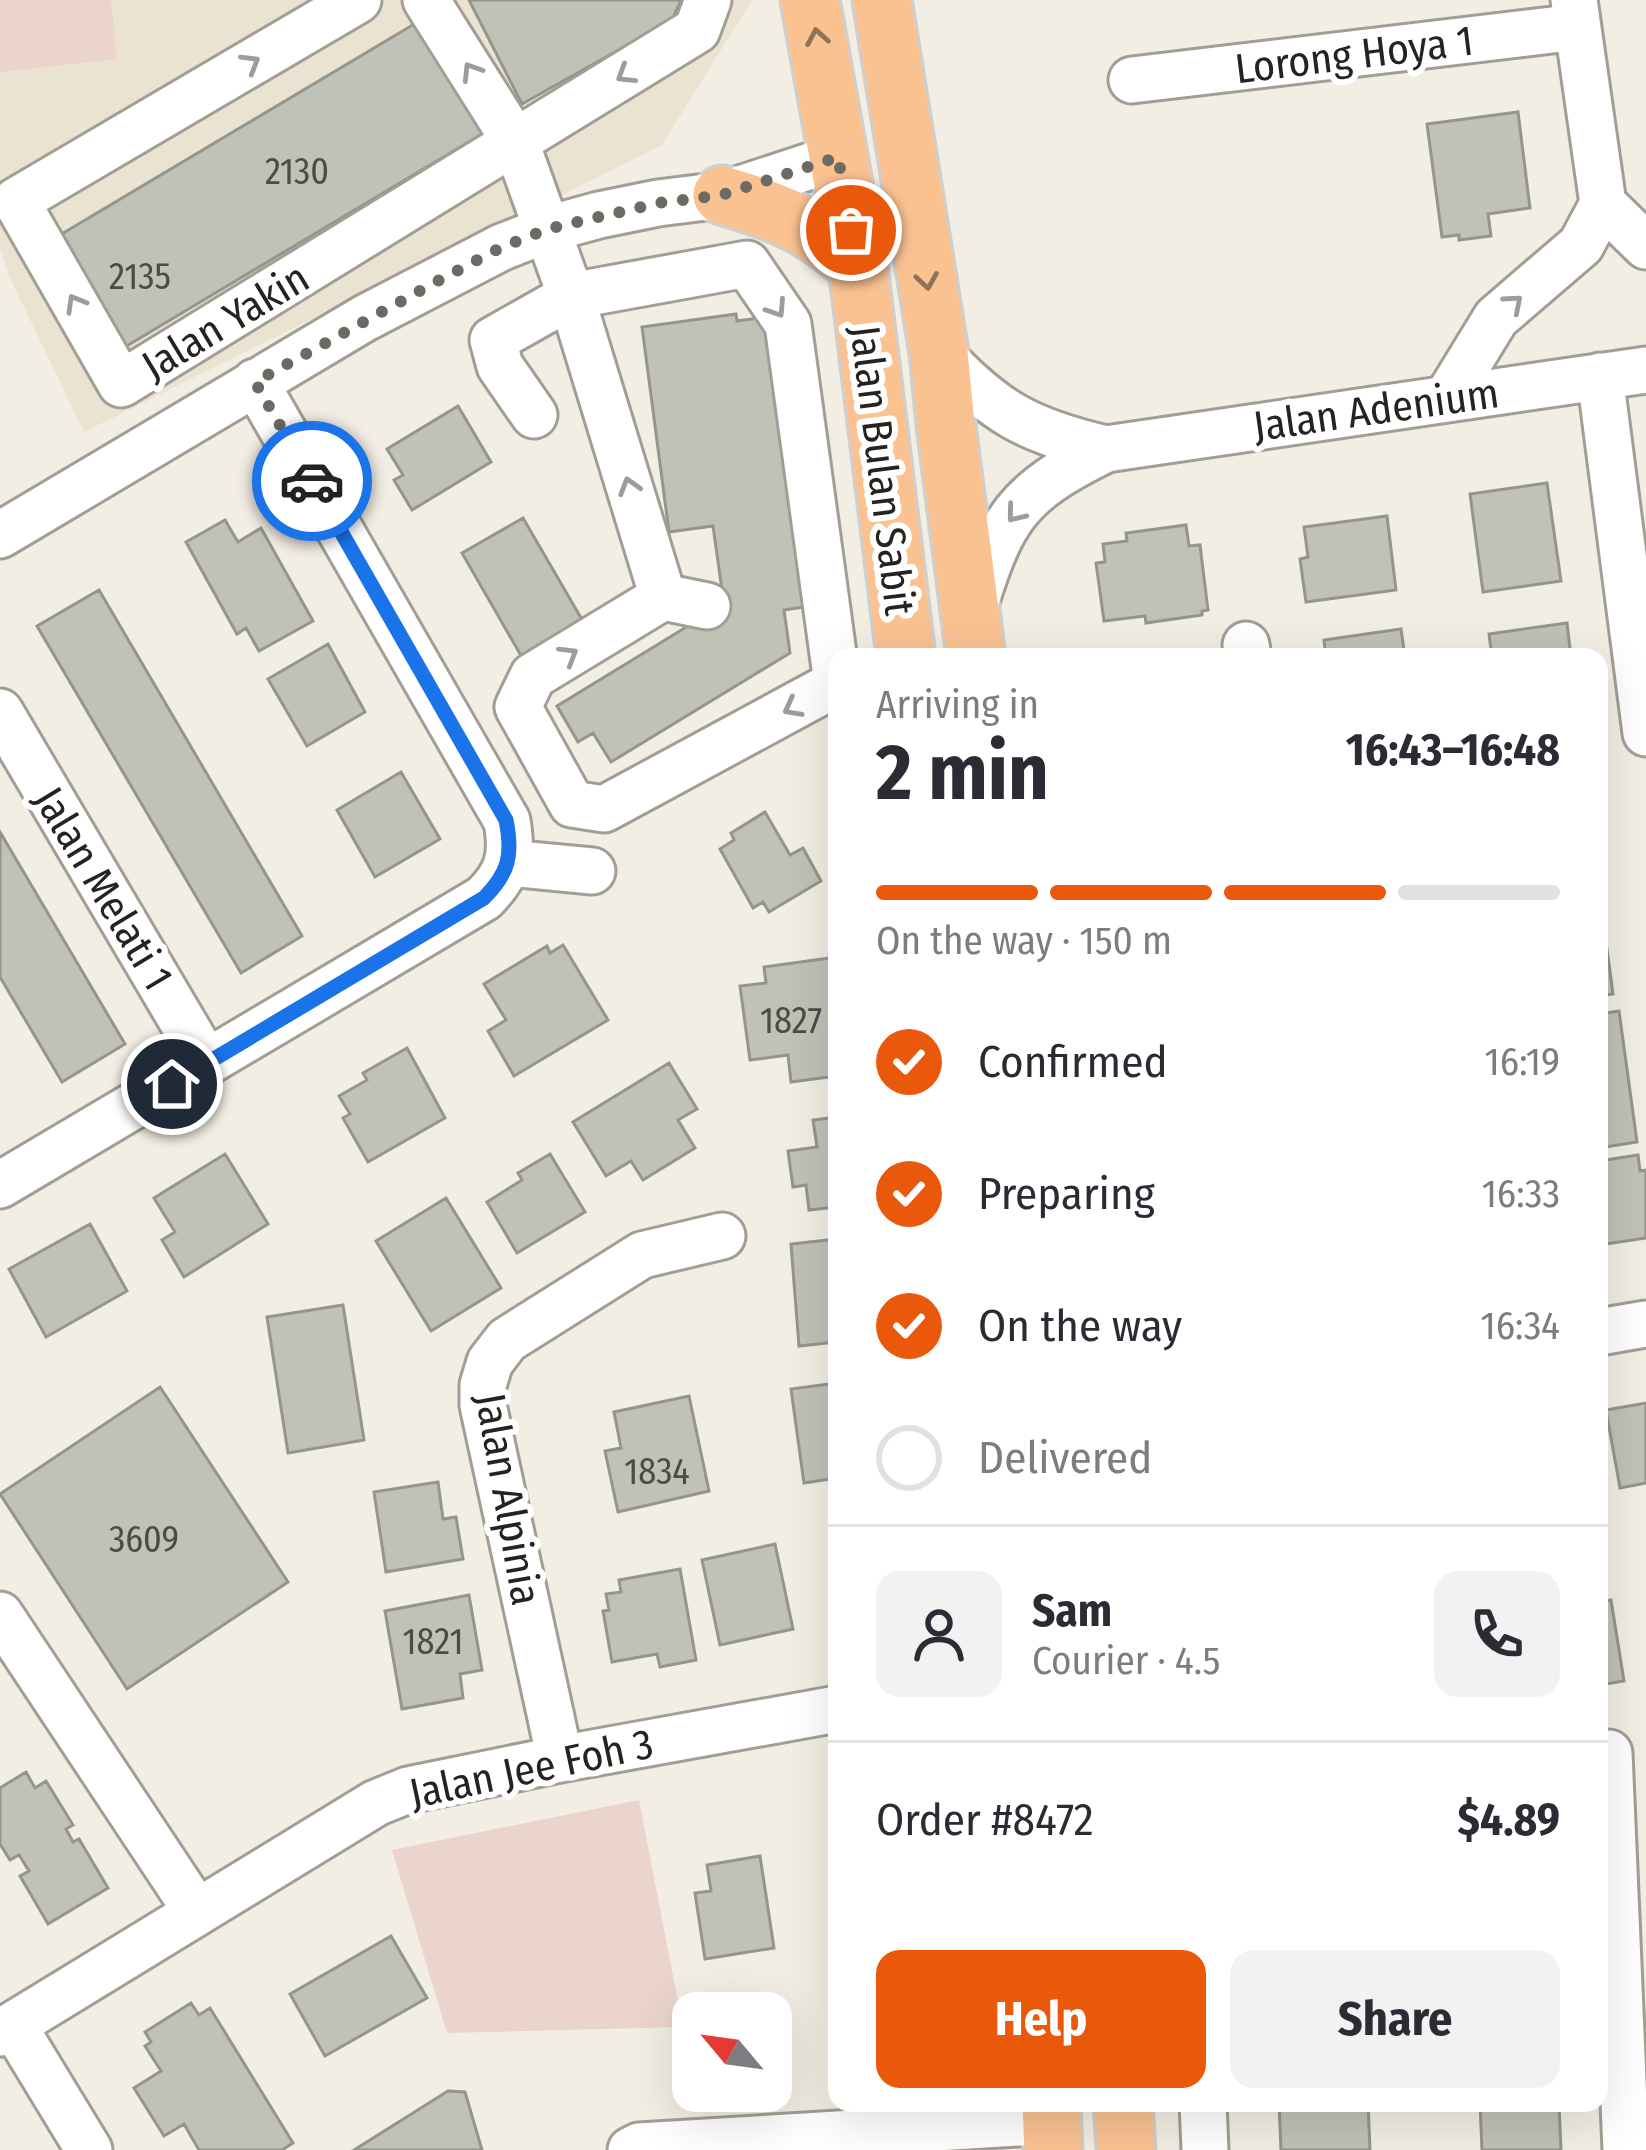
<!DOCTYPE html>
<html lang="en">
<head>
<meta charset="utf-8">
<style>
  body { margin:0; font-family:"Fira Sans Condensed",sans-serif; background:#f2f2f3; color:#2b2b33; height:100vh; display:flex; flex-direction:column; font-size:45px; white-space:nowrap }
  * { box-sizing:border-box; margin:0 }
  p { font-size:39px; color:#7c7c81 }
  .icon { flex:none; width:66px; height:66px; fill:none; stroke:currentColor; stroke-width:2; stroke-linecap:round; stroke-linejoin:round }
  .map { position:relative; flex:1; overflow:hidden }
  .drawer { position:absolute; left:828px; top:648px; width:780px; height:1464px; display:flex; flex-direction:column; background:#fff; border-radius:24px; box-shadow:0 12px 48px #0002 }
  .drawer>* { flex:none }
  .needle { width:78px; rotate:299deg }
  .fabs { position:absolute; left:672px; top:1992px; display:grid; gap:24px }
  .fabs a { display:grid; place-items:center; width:120px; height:120px; border-radius:24px; background:#fff; box-shadow:0 12px 48px #0002; font-size:60px }
  .pin { position:absolute; display:grid; place-items:center; width:102px; height:102px; color:#fff; margin:-51px; border:6px solid #fff; border-radius:50%; box-shadow:0 3px 12px #0007 }
  .courier { position:absolute; display:grid; place-items:center; width:120px; height:120px; margin:-60px; border:9px solid #1a73e8; border-radius:50%; background:#fff; color:#222; box-shadow:0 3px 15px #0007 }
  .summary em { font-style:normal; font-weight:700 }
  .summary div { display:flex; flex-direction:column-reverse }
  .summary { display:flex; align-items:center; justify-content:space-between; height:204px; padding:0 48px }
  h1 { font-size:78px; font-weight:700; line-height:90px }
  .bar { display:grid; grid-template-columns:repeat(4,1fr); gap:18px 12px; align-content:center; height:144px; padding:0 48px }
  .bar i { height:15px; border-radius:9px; background:#e1e1e2 }
  .bar .selected { background:#ea580c }
  .bar p { grid-column:span 4 }
  .line { display:flex; align-items:center; gap:30px; padding:0 48px; border-top:3px solid #e1e1e2 }
  .line div { flex:1 }
  .round { display:grid; place-items:center; flex:none; width:126px; height:126px; border-radius:24px; background:#f2f2f3 }
  ol { padding:0 48px; list-style:none }
  li { display:flex; align-items:center; gap:36px; height:132px }
  li p { margin-inline-start:auto }
  li .icon { padding:12px; border-radius:50%; background:#ea580c; color:#fff; stroke-width:4 }
  li:last-child { color:#7c7c81 }
  li i { width:66px; height:66px; border:6px solid #e1e1e2; border-radius:50% }
  .action { display:flex; gap:24px; margin-top:auto; padding:24px 48px }
  .action a { flex:1; height:138px; border-radius:24px; background:#ea580c; color:#fff; font-size:48px; font-weight:700; line-height:138px; text-align:center }
  .action a+a { background:#f2f2f3; color:#2b2b33 }
  .map>svg:first-child { display:block }
  .built { fill:#ebe3d2 }
  .green { fill:#ebd4ce }
  .building { fill:#c1c2b7; stroke:#94958b; stroke-width:3 }
  .lines { fill:none; stroke-linecap:round; stroke-linejoin:round }
  .minor-casing { stroke:#a29e94; stroke-width:51 }
  .major-casing { stroke:#cfcfce; stroke-width:63 }
  .minor { stroke:#fff; stroke-width:45 }
  .major { stroke:#fac291; stroke-width:57 }
  .oneway { stroke:#907258 }
  .oneway2 { stroke:#9d9c9a }
  .done { stroke:#6d6a64; stroke-width:12; stroke-dasharray:0 21.6 }
  .route { stroke:#1a73e8; stroke-width:15 }
  .labels { text-anchor:middle; stroke-width:12; stroke-linejoin:round; paint-order:stroke }
  .number-label { font-size:36px; fill:#4c4b45 }
  .street-label { font-size:42px; fill:#25231f; stroke:#fff }
</style>
</head>
<body>
<div class="map">
<svg width="1646" height="2150" viewBox="0 0 1646 2150">
  <rect width="100%" height="100%" fill="#f3eee4"/>
  <path class="built" d="M0,0H752L662,145L84,432L9,276L0,248Z"/>
  <path class="green" d="M0,0H111L117,59L0,72Z
    M639,1800L683,2027L447,2033L392,1850Z"/>
  <path class="building" d="M469,0H681L672,20L522,104Z
    M416,23L482,134L125,347L60,235Z
    M1518,112L1530,208L1488,214L1491,236L1459,240V235L1442,237L1427,124Z
    M736,314L737,321L773,316L811,606L784,610L790,653L611,762L593,733L578,742L557,706L724,604L713,526L669,532L642,327Z
    M458,406L491,462L412,510L394,480L403,475L387,449Z
    M1547,483L1561,581L1483,592L1470,494Z
    M1387,516L1396,590L1306,602L1300,559L1308,557L1304,527Z
    M523,518L584,623L523,659L462,553Z
    M225,520L238,542L261,528L313,621L259,651L246,628L237,634L186,542Z
    M1186,525L1189,546L1200,545L1208,610L1202,611V615L1146,623L1145,616L1104,621L1096,563L1105,562L1103,544L1127,541L1126,533Z
    M99,590L302,936L241,973L37,626Z
    M1567,623L1571,657H1492L1489,634Z
    M1401,629L1405,657H1326L1324,640Z
    M328,644L365,712L307,746L268,679Z
    M401,772L440,839L375,877L337,810Z
    M765,812L790,855L803,848L821,881L769,912L763,902L753,908L720,849L734,840L731,833Z
    M0,832L125,1044L62,1082L0,977Z
    M1600,896L1613,994L1599,996V896Z
    M563,945L608,1020L514,1076L488,1031L506,1020L484,984L547,946L550,953Z
    M837,957V1076L791,1082L788,1055L750,1060L740,986L766,983L764,967Z
    M1619,1011L1637,1142L1599,1148V1014Z
    M407,1048L445,1118L368,1162L343,1118L350,1114L339,1096L367,1080L363,1073Z
    M669,1063L697,1109L678,1120L695,1148L643,1180L631,1161L606,1176L573,1122Z
    M837,1117V1207L809,1210L806,1185L793,1187L788,1151L817,1147L813,1120Z
    M225,1154L268,1224L184,1277L162,1240L175,1232L154,1198Z
    M550,1154L585,1212L517,1253L487,1202L522,1180L518,1173Z
    M1638,1155L1640,1171L1646,1170V1238L1599,1245V1161Z
    M446,1198L501,1288L431,1331L376,1241Z
    M90,1224L127,1291L46,1337L9,1269Z
    M837,1239V1342L799,1346L791,1244Z
    M343,1305L364,1440L288,1453L267,1317Z
    M837,1383V1478L804,1483L791,1389Z
    M160,1387L288,1582L127,1689L0,1494Z
    M689,1396L709,1491L618,1512L605,1451L621,1448L614,1412Z
    M1646,1403V1483L1620,1488L1606,1410Z
    M438,1482L443,1519L456,1517L463,1559L386,1572L374,1492Z
    M775,1544L793,1629L720,1645L702,1560Z
    M680,1569L696,1660L660,1667L657,1654L612,1662L603,1611L609,1610L606,1594L621,1592L619,1580Z
    M469,1595L482,1670L460,1674L463,1698L402,1709L385,1611Z
    M1611,1600L1624,1681L1599,1685V1602Z
    M26,1772L35,1788L46,1781L73,1825L66,1829L73,1842L79,1839L108,1888L48,1924L20,1876L29,1871L19,1855L10,1860L0,1844V1788Z
    M760,1856L774,1948L705,1959L695,1893L711,1891L707,1865Z
    M391,1936L427,1998L325,2056L290,1994Z
    M191,2003L199,2015L210,2008L293,2143L282,2150H199L184,2124L164,2136L134,2088L161,2071L145,2046L151,2042L145,2032Z
    M448,2091L465,2092L482,2150H354Z
    M1279,2103H1368L1370,2150H1281Z
    M1480,2103H1559L1561,2150H1482Z"/>
  <g class="lines">
    <g class="minor-casing">
      <path id="minor" d="M358,0L16,201L121,384L697,30L708,0
        M426,0L516,143L571,296L493,340L500,366L534,415
        M1132,80L1577,27
        M1603,204L1646,246
        M939,353C994,412 1028,431 1106,449
        M1600,376L1646,733
        M1447,398L1496,318L1581,245L1603,204L1574,0
        M0,535L365,318L502,247L548,229L599,215L658,203L722,195L838,157
        M663,597L571,296L747,264L788,324L837,683L604,809L572,804L518,707L533,676L663,597L707,606
        M972,613C1002,518 1014,494 1106,449L1646,370
        M1246,645L1248,657
        M0,712L207,1063
        M508,863L592,871
        M0,1185L484,898C509,873 513,855 507,821L255,382
        M1599,1332L1646,1324
        M0,1615L197,1912
        M1609,1753L1626,2150
        M560,1759L483,1405V1385L490,1362L507,1340L642,1255L722,1236
        M13,2025L89,2150
        M0,2033L376,1803L408,1790L560,1759L837,1709
        M1203,2103L1205,2150
        M631,2150L639,2146L1052,2121"/>
    </g>
    <g class="major-casing">
      <path id="major" d="M810,0L858,267L906,657
        M882,0L939,353L946,425L976,657
        M722,195C777,211 816,226 858,267
        M1051,2103L1053,2150
        M1123,2103L1126,2150"/>
    </g>
    <use href="#minor" class="minor"/>
    <use href="#major" class="major"/>
  </g>
  <defs><path id="oneway-chevron" d="M-2-3.5L2.5 0L-2 3.5" fill="none" stroke-width="1.6" stroke-linecap="round" stroke-linejoin="round" transform="scale(3)"/></defs>
  <g class="oneway">
    <use href="#oneway-chevron" transform="translate(817 37) rotate(-100)"/>
    <use href="#oneway-chevron" transform="translate(927 281) rotate(81)"/>
  </g>
  <g class="oneway2">
    <use href="#oneway-chevron" transform="translate(251 63) rotate(-31)"/>
    <use href="#oneway-chevron" transform="translate(471 71) rotate(-122)"/>
    <use href="#oneway-chevron" transform="translate(625 75) rotate(148)"/>
    <use href="#oneway-chevron" transform="translate(75 303) rotate(-120)"/>
    <use href="#oneway-chevron" transform="translate(1514 303) rotate(-41)"/>
    <use href="#oneway-chevron" transform="translate(777 309) rotate(57)"/>
    <use href="#oneway-chevron" transform="translate(629 486) rotate(-107)"/>
    <use href="#oneway-chevron" transform="translate(1015 514) rotate(129)"/>
    <use href="#oneway-chevron" transform="translate(569 655) rotate(-31)"/>
    <use href="#oneway-chevron" transform="translate(792 708) rotate(152)"/>
  </g>
  <g class="lines">
    <path class="done" d="M312,481L255,382L434,283L502,247L548,229L658,203L722,195L838,157L851,230"/>
    <path class="route" d="M172,1084L484,898C509,873 513,855 506,820L312,481"/>
  </g>
  <g class="labels">
    <g class="number-label">
      <text x="297" y="184">2130</text>
      <text x="140" y="289">2135</text>
      <text x="791" y="1033">1827</text>
      <text x="657" y="1484">1834</text>
      <text x="144" y="1552">3609</text>
      <text x="433" y="1654">1821</text>
    </g>
    <g class="street-label">
      <text transform="translate(1354 54) rotate(-7)" y="15">Lorong Hoya 1</text>
      <text transform="translate(225 321) rotate(-31)" y="15">Jalan Yakin</text>
      <text transform="translate(1376 409) rotate(-8)" y="15">Jalan Adenium</text>
      <text transform="translate(883 470) rotate(83)" y="15">Jalan Bulan Sabit</text>
      <text transform="translate(104 888) rotate(59)" y="15">Jalan Melati 1</text>
      <text transform="translate(509 1499) rotate(80)" y="15">Jalan Alpinia</text>
      <text transform="translate(531 1768) rotate(-12)" y="15">Jalan Jee Foh 3</text>
    </g>
  </g>
</svg>
<div class="fabs">
<a><svg class="needle" viewBox="-14 -14 28 28"><path d="M0-13l5 13h-10z" fill="#e53935"/><path d="M0 13l5-13h-10z" fill="#7c7c81"/></svg></a>
</div>
<div class="pin" style="left:851px;top:230px;background:#ea580c"><svg class="icon" aria-label="bag" viewBox="0 0 24 24"><path d="M5 8h14l-1 12H6zM9 8a3 3 0 0 1 6 0"/></svg></div>
<div class="pin" style="left:172px;top:1084px;background:#1f2937"><svg class="icon" aria-label="home" viewBox="0 0 24 24"><path d="M3 11l9-7 9 7M6 9v11h12V9"/></svg></div>
<div class="courier" style="left:312px;top:481px"><svg class="icon" aria-label="car" viewBox="0 0 24 24"><path d="M5 17H2v-5l4-1 3-4h7l3 4 3 1v5h-3M9 17h6M6 11h13"/><circle cx="7" cy="17" r="2"/><circle cx="17" cy="17" r="2"/></svg></div>
<section class="drawer">
<div class="summary"><div><h1>2 min</h1><p>Arriving in</p></div><em>16:43–16:48</em></div>
<div class="bar"><i class="selected"></i><i class="selected"></i><i class="selected"></i><i></i><p>On the way · 150 m</p></div>
<ol>
<li><svg class="icon" aria-label="check" viewBox="0 0 24 24"><path d="M5 12l5 5 9-10"/></svg>Confirmed<p>16:19</p></li>
<li><svg class="icon" aria-label="check" viewBox="0 0 24 24"><path d="M5 12l5 5 9-10"/></svg>Preparing<p>16:33</p></li>
<li><svg class="icon" aria-label="check" viewBox="0 0 24 24"><path d="M5 12l5 5 9-10"/></svg>On the way<p>16:34</p></li>
<li><i></i>Delivered</li>
</ol>
<div class="line" style="height:216px"><a class="round"><svg class="icon" aria-label="person" viewBox="0 0 24 24"><circle cx="12" cy="8" r="4"/><path d="M4 21q1-7 8-7t8 7"/></svg></a><div><b>Sam</b><p>Courier · 4.5</p></div><a class="round"><svg class="icon" aria-label="phone" viewBox="0 0 24 24"><path d="M5 4h4l2 5-3 2q2 4 5 5l2-3 5 2v4C11 20 4 13 5 4z"/></svg></a></div>
<div class="line" style="height:156px"><div>Order #8472</div><b>$4.89</b></div>
<div class="action"><a>Help</a><a>Share</a></div>
</section>
</div>
</body>
</html>
